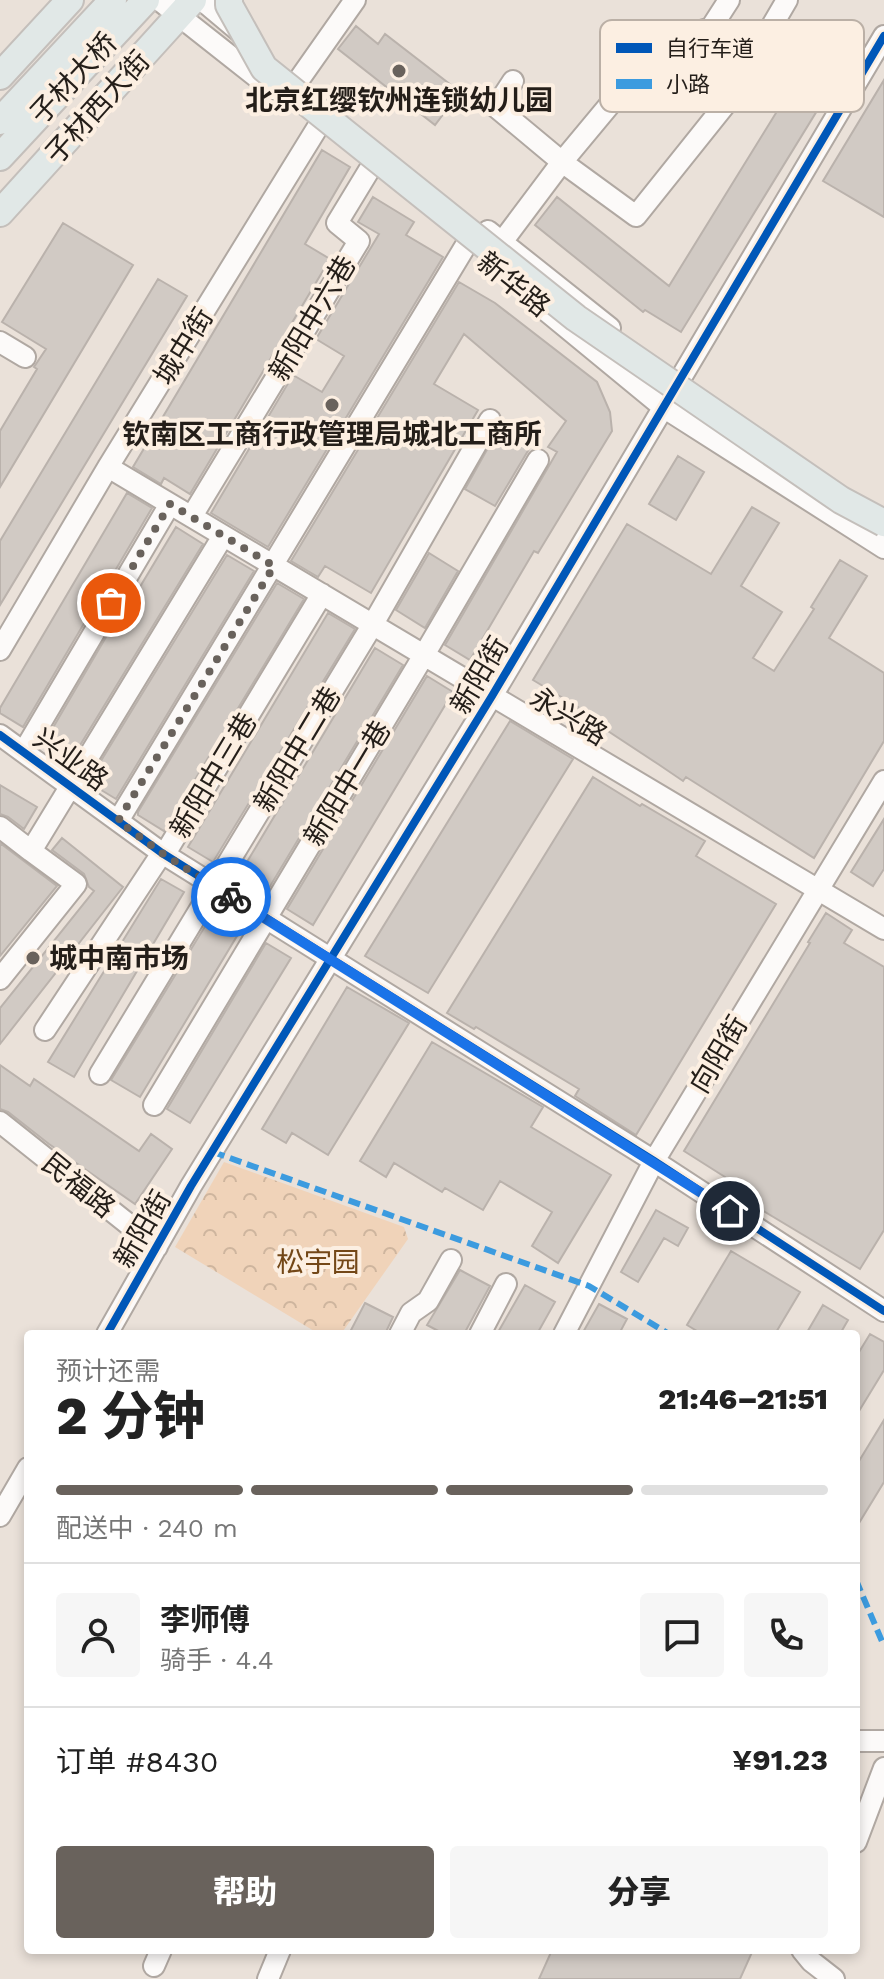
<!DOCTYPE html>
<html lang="zh">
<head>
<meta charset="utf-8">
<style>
  body { margin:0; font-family:"Work Sans","Noto Sans SC",sans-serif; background:#f6f6f6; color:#222; height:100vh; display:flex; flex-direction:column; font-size:30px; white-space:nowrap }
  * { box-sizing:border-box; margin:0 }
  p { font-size:26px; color:#767676 }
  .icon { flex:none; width:44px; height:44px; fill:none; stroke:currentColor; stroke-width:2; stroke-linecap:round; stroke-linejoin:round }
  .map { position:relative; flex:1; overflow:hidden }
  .sheet { position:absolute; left:24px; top:1330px; width:836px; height:624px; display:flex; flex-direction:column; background:#fff; border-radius:8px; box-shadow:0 4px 12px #0003 }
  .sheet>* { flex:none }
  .pin { position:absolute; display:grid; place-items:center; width:68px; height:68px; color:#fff; margin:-34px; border:4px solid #fff; border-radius:50%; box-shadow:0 2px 8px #0007 }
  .courier { position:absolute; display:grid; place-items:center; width:80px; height:80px; margin:-40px; border:6px solid #1a73e8; border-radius:50%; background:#fff; color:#222; box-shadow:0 2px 10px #0007 }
  .headline em { font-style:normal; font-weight:800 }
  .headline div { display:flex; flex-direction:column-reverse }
  .headline { display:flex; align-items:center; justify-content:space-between; height:136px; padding:0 32px }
  h1 { font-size:52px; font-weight:800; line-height:60px }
  .bar { display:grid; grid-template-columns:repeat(4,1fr); gap:12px 8px; align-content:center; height:96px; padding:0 32px }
  .bar i { height:10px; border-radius:6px; background:#e0e0e0 }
  .bar .on { background:#69625c }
  .bar p { grid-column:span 4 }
  .line { display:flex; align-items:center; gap:20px; padding:0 32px; border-top:2px solid #e0e0e0 }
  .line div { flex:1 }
  .round { display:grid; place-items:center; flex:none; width:84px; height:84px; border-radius:8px; background:#f6f6f6 }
  .button { display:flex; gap:16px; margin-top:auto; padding:16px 32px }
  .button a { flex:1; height:92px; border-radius:8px; background:#69625c; color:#fff; font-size:32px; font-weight:800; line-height:92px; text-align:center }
  .button a+a { background:#f6f6f6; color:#222 }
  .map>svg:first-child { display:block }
  .park { fill:url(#park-crowns) }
  .building { fill:#d1cac4; stroke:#bab2ac; stroke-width:2 }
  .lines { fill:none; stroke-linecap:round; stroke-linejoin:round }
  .minor-casing { stroke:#b0a8a2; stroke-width:24 }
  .major-casing { stroke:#c4bfbb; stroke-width:30 }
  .minor { stroke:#fcfaf9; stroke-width:20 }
  .major { stroke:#e1e8e7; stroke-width:26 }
  .major-bridge-casing { stroke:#c4bfbb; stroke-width:30; stroke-linecap:butt }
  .major-bridge { stroke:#e1e8e7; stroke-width:26 }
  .quiet { stroke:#3c9bdf; stroke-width:6; stroke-dasharray:12 6; stroke-linecap:butt }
  .cycleway-casing { stroke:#fcefe2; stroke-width:13 }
  .cycleway { stroke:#0057b8; stroke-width:8 }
  .done { stroke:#69625c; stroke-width:8; stroke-dasharray:0 14.4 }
  .route { stroke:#1a73e8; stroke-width:10 }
  .poi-dot { fill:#69625c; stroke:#fcefe2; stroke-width:3 }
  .labels { text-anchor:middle; stroke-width:8; stroke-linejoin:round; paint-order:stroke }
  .street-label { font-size:28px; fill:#241e19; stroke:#fcefe2 }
  .poi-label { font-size:28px; font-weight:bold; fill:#241e19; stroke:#fcefe2 }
  .park-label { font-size:28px; fill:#734717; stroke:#fcefe2 }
  .key { fill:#fcefe2; stroke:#bbb0a6; stroke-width:2 }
  .key-label { font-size:22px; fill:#241e19 }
</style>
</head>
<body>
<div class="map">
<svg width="884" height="1979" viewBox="0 0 884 1979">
  <defs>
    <pattern id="park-crowns" width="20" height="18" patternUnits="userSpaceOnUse" patternTransform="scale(2)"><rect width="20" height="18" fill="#f0d3b9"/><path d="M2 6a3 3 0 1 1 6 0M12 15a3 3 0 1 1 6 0" fill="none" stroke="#ceb59e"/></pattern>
  </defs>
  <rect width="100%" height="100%" fill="#eae1d9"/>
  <path class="park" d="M224,1162L404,1227L408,1239L341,1334H319L175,1247Z"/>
  <path class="building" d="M356,26L378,44L385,34L460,92L435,125L338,49Z
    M826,32L855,49L681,332L645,310L643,312L535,225L557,197L669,286Z
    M884,80V217L823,181Z
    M322,150L350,167L305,244L330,259L190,494L164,478L161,484L133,467Z
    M373,197L414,222L406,235L443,257L268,547L211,513L293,375L322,392L344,356L316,339L379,234L358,222Z
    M63,223L133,265L0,487V431L37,369L34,367L46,349L2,322Z
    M158,279L187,296L0,605V541Z
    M459,282L495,303L597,382L610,412L612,431L538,553L534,551L470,660L445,645L557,452L548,447L566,421L464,334L434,384L478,410L371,593L325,566L318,577L291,561Z
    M503,421L535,439L495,506L465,489Z
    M678,456L704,472L676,520L649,504Z
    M127,493L152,508L23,727L0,713V708Z
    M752,507L779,523L741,586L782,612L753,658L774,671L814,609L811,607L840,560L867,576L829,638L884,673V741L814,858L686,777L683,781L658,764L576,710L578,707L533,680L627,524L711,574Z
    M176,527L203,544L71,760L44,743L123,608L126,610Z
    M429,553L458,571L425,628L396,610Z
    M227,555L254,571L116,799L88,782Z
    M277,583L304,599L164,831L138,815V812Z
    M328,613L355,629L213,862L188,847Z
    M375,648L403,665L263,898L235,882Z
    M427,676L453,692L313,925L287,909Z
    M510,721L573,759L428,993L365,956Z
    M593,777L640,806L642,804L705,841L696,856L776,904L636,1135L575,1096L579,1089L476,1027L474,1029L447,1013Z
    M0,785L37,807L24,829L8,817L0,814Z
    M884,819V869L873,886L851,872Z
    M62,838L123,887L0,1044V1008L94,891L89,887L84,874L52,850Z
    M0,843L57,886L0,956Z
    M161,879L184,892L74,1077L48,1062Z
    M215,910L243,926L140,1097L111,1080Z
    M826,913L852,930L844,943L884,967V1230L860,1269L720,1185L725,1177L684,1151L810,943L808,942Z
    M266,943L291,958L190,1123L167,1109Z
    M347,987L409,1023L328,1155L292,1133L286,1143L262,1129Z
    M432,1042L543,1107L531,1127L611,1175L558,1263L532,1246L552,1212L500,1181L483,1210L445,1188L442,1192L394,1163L386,1177L360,1161Z
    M0,1065L30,1086L34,1079L139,1151L151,1134L172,1149L135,1204L49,1144L8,1112L0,1109Z
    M656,1210L688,1228L678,1246L664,1238L638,1282L621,1272Z
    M731,1251L800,1292L775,1334H702L687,1325Z
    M460,1270L490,1286L464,1334H444L427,1325Z
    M525,1285L555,1302L537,1334H497Z
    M365,1303L393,1317L385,1334H349Z
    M599,1304L627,1319L619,1334H582Z
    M823,1305L848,1320L840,1334H806Z
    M870,1334L884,1342V1370L856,1416V1357Z
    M884,1420V1482L856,1528V1466Z
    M552,1950H753L740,1979H539Z"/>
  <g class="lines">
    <g class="minor-casing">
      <path id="minor" d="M159,0L272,89
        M202,0L239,31
        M298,81L355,0
        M513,81L496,107L562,162L636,216L728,101L787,0
        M488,231L610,328
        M502,242L562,162L661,43L711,28L729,0
        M533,300L663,407L884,548
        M0,342L25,357
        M108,467L884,929
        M192,516L359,241L337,223L371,167
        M0,650L108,467L319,125
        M0,735L162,853L654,1161L884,1311
        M24,751L170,504
        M118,821L466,245
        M0,827L31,851
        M0,979L76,884L31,851L223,536
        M45,1030L162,853L169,847L322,594
        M100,1074L373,624L490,420
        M154,1105L424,655L538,460
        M0,1122L157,1247
        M107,1334L191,1186L492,696L884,36
        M400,1334L411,1313L428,1301L451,1260
        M480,1334L506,1284
        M564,1334L654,1161L884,781
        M0,1516L28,1468
        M856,1741H884
        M856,1842L884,1768
        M802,1950L811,1961L834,1979
        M154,1966L161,1950
        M268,1979L280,1950"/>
    </g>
    <g class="major-casing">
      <path id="major" d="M0,76L70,0
        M0,121L113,0
        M0,157L146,0
        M0,213L193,0"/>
    </g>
    <use href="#minor" class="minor"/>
    <use href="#major" class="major"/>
    <g class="major-bridge-casing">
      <path id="major-bridge" d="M229,0V5L264,68L576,318L841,500L884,523"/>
    </g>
    <use href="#major-bridge" class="major-bridge"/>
    <path class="quiet" d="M213,1152L589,1286L669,1334
      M856,1580L884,1646"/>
    <g class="cycleway-casing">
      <path id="cycleway" d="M0,735L162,853L654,1161L884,1311
        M107,1334L191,1186L492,696L884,36"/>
    </g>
    <use href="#cycleway" class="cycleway"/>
  </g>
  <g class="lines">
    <path class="done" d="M111,603L170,504L274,566L118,821L162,853L231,897"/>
    <path class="route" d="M231,897L730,1211"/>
  </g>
  <g class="poi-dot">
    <circle cx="399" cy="71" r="8"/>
    <circle cx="332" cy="405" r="8"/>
    <circle cx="33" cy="958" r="8"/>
  </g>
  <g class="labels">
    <g class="street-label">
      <text transform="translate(73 78) rotate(-47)" y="10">子材大桥</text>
      <text transform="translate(97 107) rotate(-48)" y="10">子材西大街</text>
      <text transform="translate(514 284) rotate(39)" y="10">新华路</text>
      <text transform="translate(312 318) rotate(-59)" y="10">新阳中六巷</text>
      <text transform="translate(183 346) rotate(-58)" y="10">城中街</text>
      <text transform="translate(479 675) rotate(-59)" y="10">新阳街</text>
      <text transform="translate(569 716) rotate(31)" y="10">永兴路</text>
      <text transform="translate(297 749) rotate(-59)" y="10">新阳中二巷</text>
      <text transform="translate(71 759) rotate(36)" y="10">兴业路</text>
      <text transform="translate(213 775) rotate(-59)" y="10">新阳中三巷</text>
      <text transform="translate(347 783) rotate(-59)" y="10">新阳中一巷</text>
      <text transform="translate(718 1054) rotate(-59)" y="10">向阳街</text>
      <text transform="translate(79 1185) rotate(39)" y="10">民福路</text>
      <text transform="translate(142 1229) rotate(-60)" y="10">新阳街</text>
    </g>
    <g class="poi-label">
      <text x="399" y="110">北京红缨钦州连锁幼儿园</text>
      <text x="332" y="444">钦南区工商行政管理局城北工商所</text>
      <text x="49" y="968" text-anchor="start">城中南市场</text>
    </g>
    <g class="park-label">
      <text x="318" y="1272">松宇园</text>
    </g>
  </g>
  <rect x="600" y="20" width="264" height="92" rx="12" class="key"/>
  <rect x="616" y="43" width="36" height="10" fill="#0057b8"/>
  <rect x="616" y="79" width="36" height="10" fill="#3c9bdf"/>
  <g class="key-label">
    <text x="666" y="56">自行车道</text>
    <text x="666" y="92">小路</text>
  </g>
</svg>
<div class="pin" style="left:111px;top:603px;background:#ea580c"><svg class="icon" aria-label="bag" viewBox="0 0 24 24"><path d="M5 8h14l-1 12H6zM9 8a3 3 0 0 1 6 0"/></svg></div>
<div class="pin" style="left:730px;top:1211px;background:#1f2937"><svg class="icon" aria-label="home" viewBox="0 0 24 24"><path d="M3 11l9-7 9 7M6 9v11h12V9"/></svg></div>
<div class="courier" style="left:231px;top:897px"><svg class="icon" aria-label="bike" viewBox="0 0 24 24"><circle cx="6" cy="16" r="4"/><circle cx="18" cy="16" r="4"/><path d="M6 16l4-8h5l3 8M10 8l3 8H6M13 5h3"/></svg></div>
<section class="sheet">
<div class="headline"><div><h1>2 分钟</h1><p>预计还需</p></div><em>21:46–21:51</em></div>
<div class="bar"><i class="on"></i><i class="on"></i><i class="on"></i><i></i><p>配送中 · 240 m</p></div>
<div class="line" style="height:144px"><a class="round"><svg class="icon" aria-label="person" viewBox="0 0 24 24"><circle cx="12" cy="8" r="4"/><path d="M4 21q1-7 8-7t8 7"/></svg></a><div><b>李师傅</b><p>骑手 · 4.4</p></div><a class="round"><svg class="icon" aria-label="chat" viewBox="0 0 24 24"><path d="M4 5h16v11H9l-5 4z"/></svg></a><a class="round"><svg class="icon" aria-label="phone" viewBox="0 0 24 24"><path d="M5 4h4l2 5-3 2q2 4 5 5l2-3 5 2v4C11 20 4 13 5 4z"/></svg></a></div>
<div class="line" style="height:104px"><div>订单 #8430</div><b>¥91.23</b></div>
<div class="button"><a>帮助</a><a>分享</a></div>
</section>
</div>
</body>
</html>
